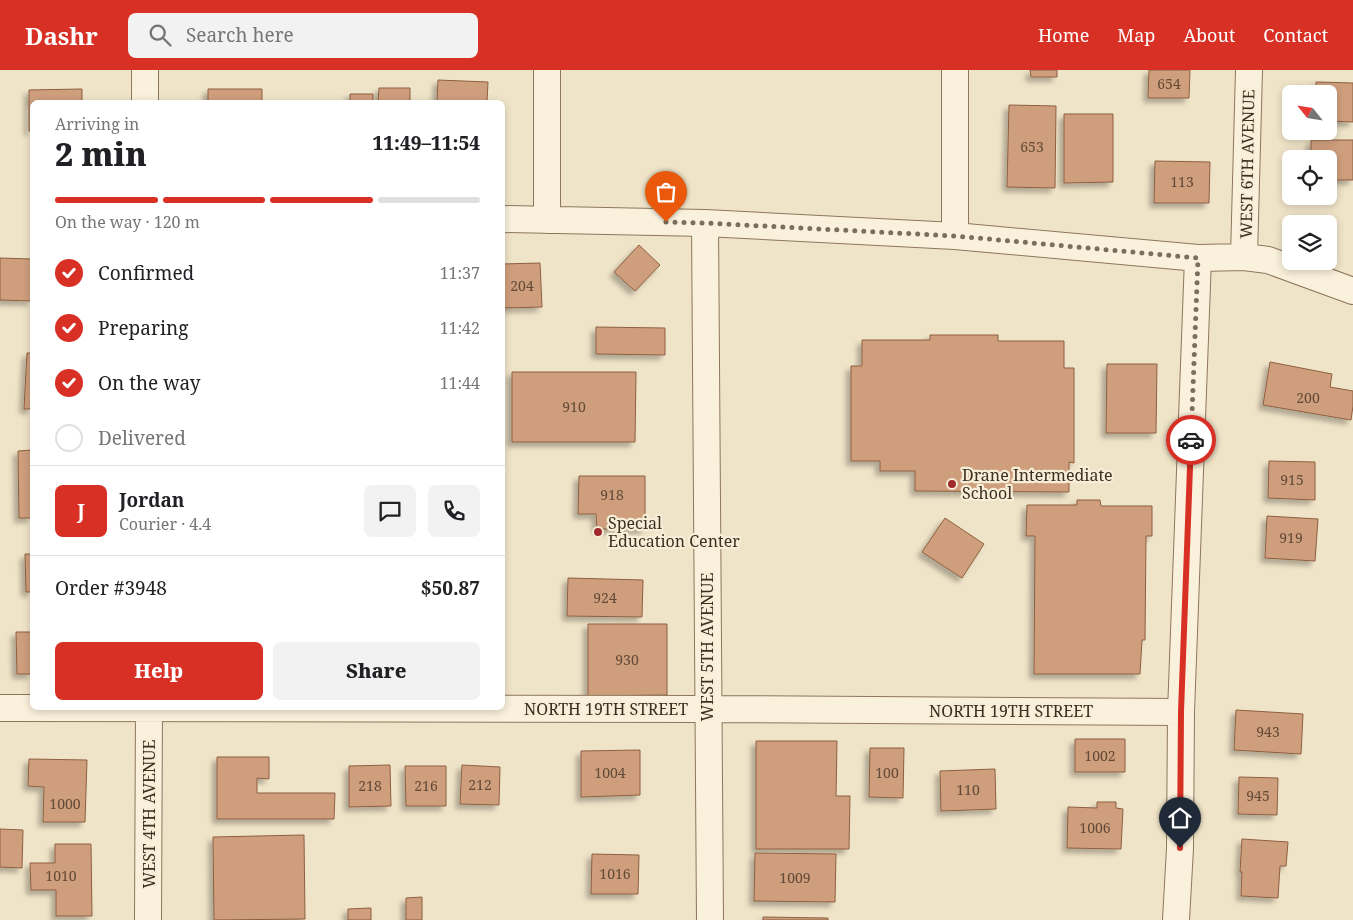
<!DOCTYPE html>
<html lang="en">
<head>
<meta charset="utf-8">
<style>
  body { margin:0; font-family:"Noto Serif",serif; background:#f2f2f2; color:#202124; height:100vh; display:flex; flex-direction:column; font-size:19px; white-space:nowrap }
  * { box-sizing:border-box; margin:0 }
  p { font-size:16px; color:#757577 }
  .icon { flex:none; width:28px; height:28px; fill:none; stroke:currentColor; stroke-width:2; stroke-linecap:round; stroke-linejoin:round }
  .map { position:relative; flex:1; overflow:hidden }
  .side { position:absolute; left:30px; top:30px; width:475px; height:610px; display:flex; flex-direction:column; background:#fff; border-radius:8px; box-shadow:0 2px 8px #0003 }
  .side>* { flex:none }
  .needle { width:32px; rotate:300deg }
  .tools { position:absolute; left:1282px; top:15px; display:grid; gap:10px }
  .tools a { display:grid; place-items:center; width:55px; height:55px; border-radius:8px; background:#fff; box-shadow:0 2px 8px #0003; font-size:25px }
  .pin { position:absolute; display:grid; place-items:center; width:42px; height:42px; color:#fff; margin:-51px -21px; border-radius:50% 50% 50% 0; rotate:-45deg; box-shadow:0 0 5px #0007 }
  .pin .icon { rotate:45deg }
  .courier { position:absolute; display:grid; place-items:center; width:50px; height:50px; margin:-25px; border:4px solid #d93025; border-radius:50%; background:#fff; color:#222; box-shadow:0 1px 6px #0007 }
  .summary em { font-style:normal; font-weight:800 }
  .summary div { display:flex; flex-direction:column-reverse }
  .summary { display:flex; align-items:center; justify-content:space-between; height:85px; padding:0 25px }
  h1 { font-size:32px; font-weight:800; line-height:38px }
  .bar { display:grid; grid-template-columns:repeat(4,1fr); gap:8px 5px; align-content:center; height:60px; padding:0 25px }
  .bar i { height:6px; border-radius:4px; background:#e0e0e0 }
  .bar .selected { background:#d93025 }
  .bar p { grid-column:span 4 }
  .line { display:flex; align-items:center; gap:12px; padding:0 25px; border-top:1px solid #e0e0e0 }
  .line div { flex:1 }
  .round { display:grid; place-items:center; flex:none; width:52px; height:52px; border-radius:8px; background:#f2f2f2 }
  ol { padding:0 25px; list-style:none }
  li { display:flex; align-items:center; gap:15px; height:55px }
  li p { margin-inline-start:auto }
  li .icon { padding:5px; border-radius:50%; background:#d93025; color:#fff; stroke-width:4 }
  li:last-child { color:#757577 }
  li i { width:28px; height:28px; border:2px solid #e0e0e0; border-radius:50% }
  .cta { display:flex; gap:10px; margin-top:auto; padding:10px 25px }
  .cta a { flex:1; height:58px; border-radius:8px; background:#d93025; color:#fff; font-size:20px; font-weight:800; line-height:58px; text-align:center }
  .cta a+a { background:#f2f2f2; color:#202124 }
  header { display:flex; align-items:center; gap:30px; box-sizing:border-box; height:70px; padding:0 25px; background:#d93025; color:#fff }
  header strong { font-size:24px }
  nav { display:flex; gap:28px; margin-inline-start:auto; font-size:18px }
  .search { width:350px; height:45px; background:#f2f2f2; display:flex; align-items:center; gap:12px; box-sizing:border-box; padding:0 18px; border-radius:8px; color:#757577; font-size:19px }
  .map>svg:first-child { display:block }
  .building { fill:#cf9f7d; stroke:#8d5f41; filter:url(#shadow) }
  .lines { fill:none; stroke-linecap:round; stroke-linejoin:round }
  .minor-casing { stroke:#8d765c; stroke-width:28 }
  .minor { stroke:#faf1dc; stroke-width:26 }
  .done { stroke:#7c6e5b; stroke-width:5; stroke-dasharray:0 9 }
  .route { stroke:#d93025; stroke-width:6 }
  .poi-dot { fill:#9e2a2b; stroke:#f7eed8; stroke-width:2 }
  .labels { text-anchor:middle; stroke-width:4.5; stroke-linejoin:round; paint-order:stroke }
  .number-label { font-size:14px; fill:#624a37 }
  .street-label { font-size:16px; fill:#3d2e20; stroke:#f7eed8 }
  .poi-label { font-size:16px; fill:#3d2e20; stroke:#f7eed8; text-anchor:start }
</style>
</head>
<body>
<header>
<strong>Dashr</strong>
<div class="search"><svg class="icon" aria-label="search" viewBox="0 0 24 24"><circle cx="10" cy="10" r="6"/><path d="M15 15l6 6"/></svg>Search here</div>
<nav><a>Home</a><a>Map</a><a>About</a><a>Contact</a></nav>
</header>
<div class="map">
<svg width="1353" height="850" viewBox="0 0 1353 850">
  <defs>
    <filter id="shadow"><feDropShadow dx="-4.5" dy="4.5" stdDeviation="2.5" flood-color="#0004"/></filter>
  </defs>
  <rect width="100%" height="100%" fill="#f0e4c8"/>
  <path class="building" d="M1030,0H1057V7H1031Z
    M1149,0H1190L1189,28H1148Z
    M438,10L488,12L487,32H437Z
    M1316,12L1353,13V52L1329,51V24H1316Z
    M379,18H410V32H378Z
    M82,19V32H32V61H29V20Z
    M208,19H262V32H208Z
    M350,24H373V32H350Z
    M1009,35L1056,36L1055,118L1007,117Z
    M1064,44H1113V112L1064,113Z
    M1311,70H1353V110H1329V89H1311Z
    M1155,91L1210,92L1209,133H1154Z
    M639,175L660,195L635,221L614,202Z
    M0,188L32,189V231L0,230Z
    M540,193L542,237L502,238V194Z
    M596,257L665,258V285L596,284Z
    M930,265H998V271H1064V298H1074V393L1069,392V422L915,421V401H880V391H851V296H862V270H930Z
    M27,283H32V339H24Z
    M1270,292L1332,304L1330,317L1353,321V336L1351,350L1263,335Z
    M1107,294H1157L1156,363H1106Z
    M512,302H636L635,372H512Z
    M32,380V448H19L18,381Z
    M1269,391L1315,392V430L1268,428Z
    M579,406H645V459H597L596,444H578Z
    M1077,430H1100L1101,436H1152V466H1146L1145,570H1142L1140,604H1034L1035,466H1026L1027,435H1077Z
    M1267,446L1318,449L1315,491L1265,488Z
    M945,448L984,474L962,508L922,482Z
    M25,484H32V522H26Z
    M568,508L643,510L642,547L567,546Z
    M588,554H667V625L588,626Z
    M16,562H32V604H17Z
    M1236,640L1303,644L1301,684L1234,680Z
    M1075,669H1125V702H1075Z
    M756,671H837L836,726H850L849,779H756Z
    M870,678H904L903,728L869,727Z
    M640,680V725L581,727V681Z
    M217,687H269V709L257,708V723H335L334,749H217Z
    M29,689L87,690L85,752H43L44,717L28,716Z
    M390,695L391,736L349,737V696Z
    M462,695L500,697L499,735L460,734Z
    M405,696H446V736H406Z
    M995,699L996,739L941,741L940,701Z
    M1239,707L1278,708L1277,745L1238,744Z
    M1097,732H1116V738L1123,739L1121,779L1067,778L1068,737L1097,738Z
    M0,759L23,760L22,798L0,797Z
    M304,765L305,849L214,850L213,767Z
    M1242,769L1288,772L1286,796H1280L1278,828L1241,826L1242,802H1240Z
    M55,774H91L92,846H56V820H31L30,793H55Z
    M755,783L836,784L835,832L754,831Z
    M592,784L639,785L638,824H591Z
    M422,827V850H406V828Z
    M371,838V850H348V839Z
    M763,847L828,848V850H763Z"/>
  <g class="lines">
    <g class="minor-casing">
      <path id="minor" d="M145,0V32
        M955,0V166
        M502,149L705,153L955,166L1198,188L1244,187L1268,190L1353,221
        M547,150V0
        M705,153L710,850
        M1244,187L1249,0
        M0,638L708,639L1181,642
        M148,850L149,638
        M1176,850L1180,778L1181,642L1198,188"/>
    </g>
    <use href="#minor" class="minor"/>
  </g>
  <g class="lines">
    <path class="done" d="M666,152L705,153L955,166L1198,188L1191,370"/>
    <path class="route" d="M1180,778L1181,642L1191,370"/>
  </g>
  <g class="poi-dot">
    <circle cx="952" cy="414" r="5"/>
    <circle cx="598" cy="462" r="5"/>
  </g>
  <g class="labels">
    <g class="number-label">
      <text x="1169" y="19">654</text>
      <text x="1032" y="82">653</text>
      <text x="1182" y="117">113</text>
      <text x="522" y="221">204</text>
      <text x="1308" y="333">200</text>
      <text x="574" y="342">910</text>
      <text x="1292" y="415">915</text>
      <text x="612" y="430">918</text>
      <text x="1291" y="473">919</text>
      <text x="605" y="533">924</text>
      <text x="627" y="595">930</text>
      <text x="1268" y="667">943</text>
      <text x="1100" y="691">1002</text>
      <text x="610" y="708">1004</text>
      <text x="887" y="708">100</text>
      <text x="480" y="720">212</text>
      <text x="370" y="721">218</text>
      <text x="426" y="721">216</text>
      <text x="968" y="725">110</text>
      <text x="1258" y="731">945</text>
      <text x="65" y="739">1000</text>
      <text x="1095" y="763">1006</text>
      <text x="615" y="809">1016</text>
      <text x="61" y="811">1010</text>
      <text x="795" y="813">1009</text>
    </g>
    <g class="street-label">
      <text transform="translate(1247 94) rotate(-89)" y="6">WEST 6TH AVENUE</text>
      <text transform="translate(707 577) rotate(-90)" y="6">WEST 5TH AVENUE</text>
      <text x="606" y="645">NORTH 19TH STREET</text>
      <text x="1011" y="647">NORTH 19TH STREET</text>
      <text transform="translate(149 744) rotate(-90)" y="6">WEST 4TH AVENUE</text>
    </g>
    <g class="poi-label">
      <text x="962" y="411">Drane Intermediate<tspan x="962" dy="18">School</tspan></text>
      <text x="608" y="459">Special<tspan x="608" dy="18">Education Center</tspan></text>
    </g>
  </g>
</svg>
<div class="tools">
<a><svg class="needle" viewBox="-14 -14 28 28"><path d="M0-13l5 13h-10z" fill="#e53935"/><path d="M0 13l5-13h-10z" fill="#757577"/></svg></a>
<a><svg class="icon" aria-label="locate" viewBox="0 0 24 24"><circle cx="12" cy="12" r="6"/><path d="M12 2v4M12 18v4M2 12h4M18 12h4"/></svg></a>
<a><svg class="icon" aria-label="layers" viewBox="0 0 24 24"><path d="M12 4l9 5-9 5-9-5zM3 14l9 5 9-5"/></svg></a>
</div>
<div class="pin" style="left:666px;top:152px;background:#ea580c"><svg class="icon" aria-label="bag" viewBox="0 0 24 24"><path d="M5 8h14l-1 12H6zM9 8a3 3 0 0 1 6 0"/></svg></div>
<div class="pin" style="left:1180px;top:778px;background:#1f2937"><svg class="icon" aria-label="home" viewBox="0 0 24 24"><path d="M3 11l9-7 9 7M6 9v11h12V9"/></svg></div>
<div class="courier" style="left:1191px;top:370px"><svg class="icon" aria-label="car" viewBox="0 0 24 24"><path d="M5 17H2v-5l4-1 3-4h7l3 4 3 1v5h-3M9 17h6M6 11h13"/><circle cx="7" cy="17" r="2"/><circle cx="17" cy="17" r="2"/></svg></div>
<section class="side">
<div class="summary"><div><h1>2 min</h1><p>Arriving in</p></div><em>11:49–11:54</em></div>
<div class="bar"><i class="selected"></i><i class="selected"></i><i class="selected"></i><i></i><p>On the way · 120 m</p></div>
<ol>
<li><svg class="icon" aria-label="check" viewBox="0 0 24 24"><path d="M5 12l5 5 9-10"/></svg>Confirmed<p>11:37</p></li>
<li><svg class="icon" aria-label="check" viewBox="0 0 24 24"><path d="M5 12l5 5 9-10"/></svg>Preparing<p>11:42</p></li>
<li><svg class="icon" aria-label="check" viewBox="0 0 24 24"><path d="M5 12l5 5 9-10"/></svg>On the way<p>11:44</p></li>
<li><i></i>Delivered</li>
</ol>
<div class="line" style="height:90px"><b class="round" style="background:#d93025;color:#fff">J</b><div><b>Jordan</b><p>Courier · 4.4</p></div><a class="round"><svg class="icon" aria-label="chat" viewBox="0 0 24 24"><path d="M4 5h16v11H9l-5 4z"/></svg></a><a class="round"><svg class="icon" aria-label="phone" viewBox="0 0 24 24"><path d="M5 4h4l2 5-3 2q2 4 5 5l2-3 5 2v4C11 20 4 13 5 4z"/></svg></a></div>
<div class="line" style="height:65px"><div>Order #3948</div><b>$50.87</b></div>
<div class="cta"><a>Help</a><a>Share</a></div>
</section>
</div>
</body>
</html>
